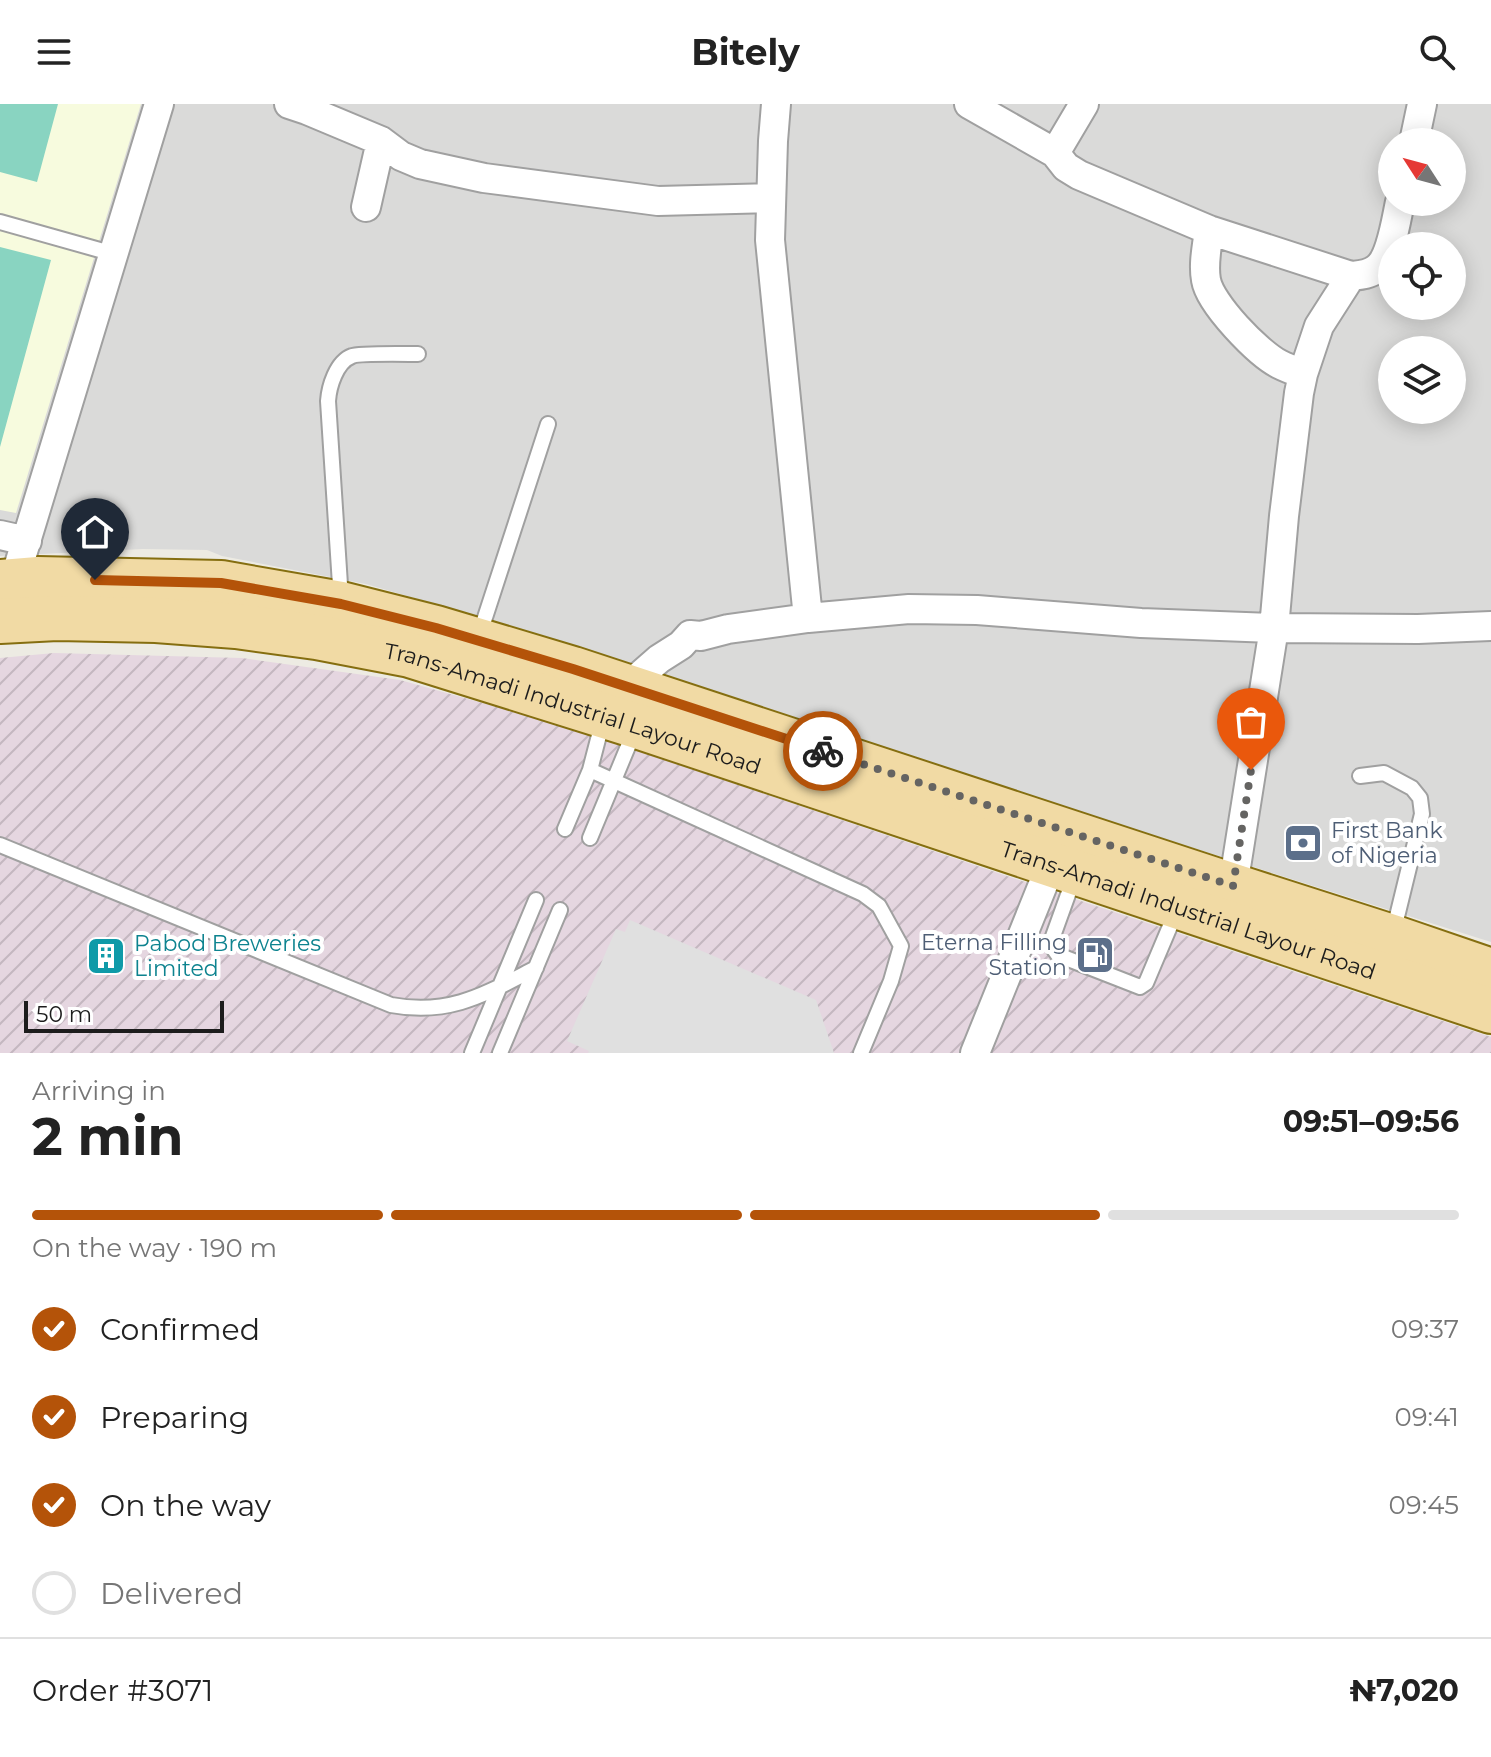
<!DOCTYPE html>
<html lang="en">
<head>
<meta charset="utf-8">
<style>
  body { margin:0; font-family:Montserrat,sans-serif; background:#f6f6f6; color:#222; height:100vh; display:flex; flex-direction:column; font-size:30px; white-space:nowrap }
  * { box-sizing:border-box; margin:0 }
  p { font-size:26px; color:#767676 }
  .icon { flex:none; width:44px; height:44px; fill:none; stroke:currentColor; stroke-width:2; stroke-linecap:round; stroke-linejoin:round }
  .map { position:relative; height:949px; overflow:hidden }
  .drawer { display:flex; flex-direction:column; background:#fff; flex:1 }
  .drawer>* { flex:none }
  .needle { width:52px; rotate:306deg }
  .buttons { position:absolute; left:1378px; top:24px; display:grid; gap:16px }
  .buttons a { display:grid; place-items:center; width:88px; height:88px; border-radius:50%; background:#fff; box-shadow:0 4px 20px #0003; font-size:40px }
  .scale { position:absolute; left:24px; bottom:20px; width:200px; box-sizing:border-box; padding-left:8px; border:4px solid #1c1c1c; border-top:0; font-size:22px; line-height:28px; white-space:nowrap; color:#1c1c1c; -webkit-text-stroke:6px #fff; paint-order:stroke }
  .pin { position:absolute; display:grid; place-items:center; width:68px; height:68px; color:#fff; margin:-82px -34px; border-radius:50% 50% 50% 0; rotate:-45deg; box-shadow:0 0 8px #0007 }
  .pin .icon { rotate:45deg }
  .courier { position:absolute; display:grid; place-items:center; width:80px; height:80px; margin:-40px; border:6px solid #b45309; border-radius:50%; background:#fff; color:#222; box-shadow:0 2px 10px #0007 }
  .overview em { font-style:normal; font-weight:700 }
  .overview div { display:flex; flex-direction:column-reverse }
  .overview { display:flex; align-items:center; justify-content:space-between; height:136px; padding:0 32px }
  h1 { font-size:52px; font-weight:700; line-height:60px }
  .bar { display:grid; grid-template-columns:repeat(4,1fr); gap:12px 8px; align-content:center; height:96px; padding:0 32px }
  .bar i { height:10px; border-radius:6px; background:#e0e0e0 }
  .bar .current { background:#b45309 }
  .bar p { grid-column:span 4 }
  .line { display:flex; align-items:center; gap:20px; padding:0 32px; border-top:2px solid #e0e0e0 }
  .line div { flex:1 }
  ol { padding:0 32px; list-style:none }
  li { display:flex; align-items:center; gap:24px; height:88px }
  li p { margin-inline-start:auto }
  li .icon { padding:8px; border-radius:50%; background:#b45309; color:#fff; stroke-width:4 }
  li:last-child { color:#767676 }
  li i { width:44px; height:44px; border:4px solid #e0e0e0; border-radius:50% }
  header { display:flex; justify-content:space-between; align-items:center; height:104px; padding:0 32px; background:#fff; font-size:36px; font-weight:700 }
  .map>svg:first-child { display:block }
  .residential { fill:#dadad9; fill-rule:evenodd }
  .industrial { fill:url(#industrial-furrows) }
  .education { fill:#f7fbde }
  .pitch { fill:#89d4c1 }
  .parking { fill:#e0e0e0 }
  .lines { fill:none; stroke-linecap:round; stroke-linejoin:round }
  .lane-casing { stroke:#a0a0a0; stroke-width:18 }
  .street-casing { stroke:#a0a0a0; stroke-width:32 }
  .primary-casing { stroke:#856e10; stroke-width:48 }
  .lane { stroke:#fff; stroke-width:14 }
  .street { stroke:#fff; stroke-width:28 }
  .primary { stroke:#f1daa4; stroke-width:44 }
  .done { stroke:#656462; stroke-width:8; stroke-dasharray:0 14.4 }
  .route { stroke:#b45309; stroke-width:10 }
  .labels { text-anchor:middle; stroke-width:8; stroke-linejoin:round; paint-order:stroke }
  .street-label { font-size:22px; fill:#1c1c1c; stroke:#fff }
  .service-label { font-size:22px; fill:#4e5e75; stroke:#fff; text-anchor:start }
  .culture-label { font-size:22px; fill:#0d838f; stroke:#fff; text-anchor:start }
</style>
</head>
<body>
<header><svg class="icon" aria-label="menu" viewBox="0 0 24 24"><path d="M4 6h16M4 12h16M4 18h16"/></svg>Bitely<svg class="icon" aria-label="search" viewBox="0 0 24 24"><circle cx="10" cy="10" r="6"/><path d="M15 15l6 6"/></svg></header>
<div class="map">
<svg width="1491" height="949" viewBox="0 0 1491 949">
  <defs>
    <pattern id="industrial-furrows" width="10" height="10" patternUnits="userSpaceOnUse" patternTransform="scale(2)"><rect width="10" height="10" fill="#e5d6e0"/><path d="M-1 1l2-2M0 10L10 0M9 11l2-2" fill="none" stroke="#c4b7c0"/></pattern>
  </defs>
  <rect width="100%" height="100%" fill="#edebe3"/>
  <path class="residential" d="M0,0H1491V838L1032,693L545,532L366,480L222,452L207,446L143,445L0,452ZM1392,38H1452V98H1392ZM1392,142H1452V202H1392ZM1392,246H1452V306H1392Z"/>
  <path class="industrial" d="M54,549L242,554L400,576L564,622L1075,795L1491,933V949H0V554Z"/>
  <path class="education" d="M0,0H141L16,409L0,406Z"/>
  <path class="pitch" d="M0,0H58L37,78L0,68Z
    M0,143L51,156L0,343Z"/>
  <path class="parking" d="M630,816L816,896L834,949H588L589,947L567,937L616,825L625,828Z"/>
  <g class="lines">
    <g class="lane-casing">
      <path id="lane" d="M0,118L114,150
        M341,496L328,297C329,283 336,258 352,252C359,249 406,250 418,250
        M479,532L548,320
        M590,666L863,790L879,802L901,842L891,877L861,949
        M1360,672L1384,669L1412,684L1420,694L1422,710L1393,829
        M565,725L590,666L603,616
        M590,734L634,628
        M0,741L391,901C450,912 485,890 536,864
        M1074,774L1052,835L1053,844L1058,851L1140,883L1146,879L1176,808
        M472,949L536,796
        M500,949L560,806"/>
    </g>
    <g class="street-casing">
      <path id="street" d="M289,0L307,6L381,37L401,52L420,60L484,74L658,97L771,94
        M776,0L773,37L770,136L808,514
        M969,0L1055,49L1066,63L1079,71L1209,126L1351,172C1360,171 1368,171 1376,165C1391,155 1396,116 1400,98
        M1414,38L1422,0
        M1055,49L1084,0
        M366,103L381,37
        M1209,126C1207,142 1203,160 1206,176C1210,200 1258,249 1279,260C1287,264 1295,267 1303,270
        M0,431L27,437
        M14,477L159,0
        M627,583L659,555L681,541L690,531L701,532L728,525L808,514L909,505L977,506L1141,519L1274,524L1418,525L1491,522
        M1233,782L1274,524L1284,412L1299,289L1303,270L1319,222L1351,172
        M975,949L1057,746"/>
    </g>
    <g class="primary-casing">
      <g id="primary">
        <path d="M0,478L38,475L221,479L341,500L436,524L573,565L1233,782L1392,833L1491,867"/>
        <path id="s1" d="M0,517L57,514L156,516L236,522L316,533L410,551L637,622L1491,907"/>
      </g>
    </g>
    <use href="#lane" class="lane"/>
    <use href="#street" class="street"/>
    <use href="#primary" class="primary"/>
  </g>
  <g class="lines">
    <path class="done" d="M823,647L1233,782L1251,666"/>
    <path class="route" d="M95,476L221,479L341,500L436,524L573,565L823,647"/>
  </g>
  <defs>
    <g id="bank-square" transform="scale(2)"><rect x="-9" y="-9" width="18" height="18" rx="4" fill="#5c6f8a" stroke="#fff"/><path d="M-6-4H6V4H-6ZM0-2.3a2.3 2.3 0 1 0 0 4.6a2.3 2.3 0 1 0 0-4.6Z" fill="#fff"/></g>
    <g id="fuel-square" transform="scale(2)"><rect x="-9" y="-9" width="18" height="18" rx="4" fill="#5c6f8a" stroke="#fff"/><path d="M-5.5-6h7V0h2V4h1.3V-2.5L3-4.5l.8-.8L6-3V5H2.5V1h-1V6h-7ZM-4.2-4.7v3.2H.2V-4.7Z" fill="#fff"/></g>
    <g id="building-square" transform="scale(2)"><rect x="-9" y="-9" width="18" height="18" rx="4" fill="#0f9aa8" stroke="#fff"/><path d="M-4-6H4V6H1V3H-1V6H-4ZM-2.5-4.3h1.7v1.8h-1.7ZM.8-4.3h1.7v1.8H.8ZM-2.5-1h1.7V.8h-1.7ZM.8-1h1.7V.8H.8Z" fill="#fff"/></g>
  </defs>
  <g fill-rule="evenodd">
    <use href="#bank-square" x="1303" y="739"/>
    <use href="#fuel-square" x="1095" y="851"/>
    <use href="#building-square" x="106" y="852"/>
  </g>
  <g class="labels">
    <g class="street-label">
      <text dy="8" stroke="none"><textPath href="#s1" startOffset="584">Trans-Amadi Industrial Layour Road</textPath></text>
      <text dy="8" stroke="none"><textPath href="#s1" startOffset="1232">Trans-Amadi Industrial Layour Road</textPath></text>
    </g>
    <g class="service-label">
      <text x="1331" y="734">First Bank<tspan x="1331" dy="25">of Nigeria</tspan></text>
      <text x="1067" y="846" text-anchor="end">Eterna Filling<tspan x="1067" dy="25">Station</tspan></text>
    </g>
    <g class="culture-label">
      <text x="134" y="847">Pabod Breweries<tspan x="134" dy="25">Limited</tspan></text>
    </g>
  </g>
</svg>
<div class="buttons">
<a><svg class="needle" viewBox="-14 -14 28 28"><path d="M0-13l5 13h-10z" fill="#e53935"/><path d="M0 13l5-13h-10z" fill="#767676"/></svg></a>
<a><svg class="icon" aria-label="locate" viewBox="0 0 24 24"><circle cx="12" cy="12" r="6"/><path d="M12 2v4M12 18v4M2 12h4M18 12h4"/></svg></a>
<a><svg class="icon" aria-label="layers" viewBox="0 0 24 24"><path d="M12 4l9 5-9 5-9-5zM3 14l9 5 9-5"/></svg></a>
</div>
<div class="scale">50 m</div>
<div class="pin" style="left:1251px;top:666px;background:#ea580c"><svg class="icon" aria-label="bag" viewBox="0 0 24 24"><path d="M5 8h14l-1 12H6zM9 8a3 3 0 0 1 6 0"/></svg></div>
<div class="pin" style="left:95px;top:476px;background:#1f2937"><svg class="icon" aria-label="home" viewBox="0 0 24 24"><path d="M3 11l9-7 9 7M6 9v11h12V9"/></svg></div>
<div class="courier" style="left:823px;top:647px"><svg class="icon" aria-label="bike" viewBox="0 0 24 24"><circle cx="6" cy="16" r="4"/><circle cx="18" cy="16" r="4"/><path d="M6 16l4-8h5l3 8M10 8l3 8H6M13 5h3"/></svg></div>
</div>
<section class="drawer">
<div class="overview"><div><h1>2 min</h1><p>Arriving in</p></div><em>09:51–09:56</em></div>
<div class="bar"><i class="current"></i><i class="current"></i><i class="current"></i><i></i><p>On the way · 190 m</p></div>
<ol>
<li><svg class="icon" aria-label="check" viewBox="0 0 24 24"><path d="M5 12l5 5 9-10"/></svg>Confirmed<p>09:37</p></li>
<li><svg class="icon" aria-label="check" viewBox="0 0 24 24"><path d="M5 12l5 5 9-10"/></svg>Preparing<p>09:41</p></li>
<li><svg class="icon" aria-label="check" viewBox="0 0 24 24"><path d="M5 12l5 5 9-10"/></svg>On the way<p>09:45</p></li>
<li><i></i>Delivered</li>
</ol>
<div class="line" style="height:104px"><div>Order #3071</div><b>₦7,020</b></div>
</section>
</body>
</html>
